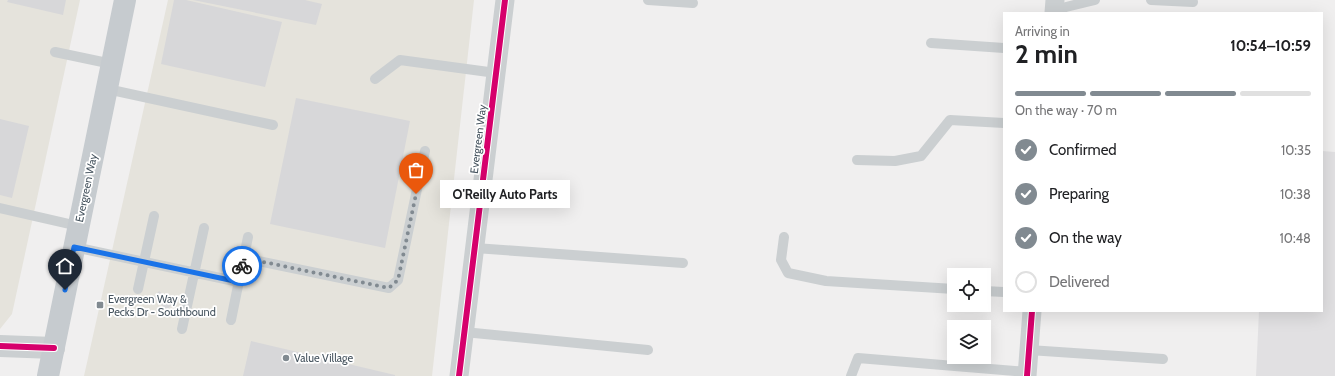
<!DOCTYPE html>
<html lang="en">
<head>
<meta charset="utf-8">
<style>
  body { margin:0; font-family:Cabin,sans-serif; background:#f2f2f2; color:#202124; height:100vh; display:flex; flex-direction:column; font-size:15px; white-space:nowrap }
  * { box-sizing:border-box; margin:0 }
  p { font-size:13px; color:#757577 }
  .icon { flex:none; width:22px; height:22px; fill:none; stroke:currentColor; stroke-width:2; stroke-linecap:round; stroke-linejoin:round }
  .map { position:relative; flex:1; overflow:hidden }
  .details { position:absolute; left:1003px; top:12px; width:320px; height:300px; display:flex; flex-direction:column; background:#fff; border-radius:0px; box-shadow:0 4px 16px #0002 }
  .details>* { flex:none }
  .controls { position:absolute; left:947px; top:268px; display:grid; gap:8px }
  .controls a { display:grid; place-items:center; width:44px; height:44px; border-radius:0px; background:#fff; box-shadow:0 4px 16px #0002; font-size:20px }
  .pin { position:absolute; display:grid; place-items:center; width:34px; height:34px; color:#fff; margin:-41px -17px; border-radius:50% 50% 50% 0; rotate:-45deg; box-shadow:0 0 4px #0007 }
  .pin .icon { rotate:45deg }
  .courier { position:absolute; display:grid; place-items:center; width:40px; height:40px; margin:-20px; border:3px solid #1a73e8; border-radius:50%; background:#fff; color:#222; box-shadow:0 1px 5px #0007 }
  .bubble { position:absolute; height:28px; border-radius:0px; background:#fff; box-shadow:0 4px 16px #0002; font-size:13px; font-weight:800; line-height:28px; text-align:center }
  .head em { font-style:normal; font-weight:800 }
  .head div { display:flex; flex-direction:column-reverse }
  .head { display:flex; align-items:center; justify-content:space-between; height:68px; padding:0 12px }
  h1 { font-size:26px; font-weight:800; line-height:30px }
  .bar { display:grid; grid-template-columns:repeat(4,1fr); gap:6px 4px; align-content:center; height:48px; padding:0 12px }
  .bar i { height:5px; border-radius:3px; background:#e0e0e0 }
  .bar .selected { background:#818a91 }
  .bar p { grid-column:span 4 }
  ol { padding:0 12px; list-style:none }
  li { display:flex; align-items:center; gap:12px; height:44px }
  li p { margin-inline-start:auto }
  li .icon { padding:4px; border-radius:50%; background:#818a91; color:#fff; stroke-width:4 }
  li:last-child { color:#757577 }
  li i { width:22px; height:22px; border:2px solid #e0e0e0; border-radius:50% }
  .map>svg:first-child { display:block }
  .commercial { fill:#e5e3dc }
  .education { fill:#e1e0e2 }
  .building { fill:#d7d7d9 }
  .lines { fill:none; stroke-linecap:round; stroke-linejoin:round }
  .service { stroke:#cbcfd1; stroke-width:10 }
  .minor { stroke:#cbcfd1; stroke-width:19 }
  .tertiary { stroke:#cbcfd1; stroke-width:22 }
  .primary { stroke:#c6cbcf; stroke-width:22 }
  .cycleway-casing { stroke:#fff; stroke-width:8 }
  .cycleway { stroke:#d6006c; stroke-width:6 }
  .done { stroke:#818a91; stroke-width:4; stroke-dasharray:0 7.2 }
  .route { stroke:#1a73e8; stroke-width:5 }
  .poi-dot { fill:#818a91; stroke:#fff; stroke-width:1.5 }
  .labels { text-anchor:middle; stroke-width:3.5; stroke-linejoin:round; paint-order:stroke }
  .street-label { font-size:11px; fill:#45535e; stroke:#fff }
  .poi-label { font-size:11px; fill:#45535e; stroke:#fff; text-anchor:start }
</style>
</head>
<body>
<div class="map">
<svg width="1335" height="376" viewBox="0 0 1335 376">
  <rect width="100%" height="100%" fill="#f0efef"/>
  <path class="commercial" d="M0,0H80L12,314L0,329Z
    M168,0H474L432,376H84Z"/>
  <path class="education" d="M1322,151L1335,152V376H1256L1259,311H1322Z"/>
  <path class="building" d="M8,0H66L63,15L7,2Z
    M174,0H186L282,22L265,87L161,64Z
    M193,0H305L322,4L316,25Z
    M296,98L410,121L385,248L270,224Z
    M0,119L29,126L12,198L0,195Z
    M159,291L173,303L167,310L153,298Z
    M251,341L395,375V376H243Z"/>
  <g class="lines">
    <path class="service" d="M648,0L693,3
      M1151,0L1193,2
      M1054,12L1066,7L1095,0
      M931,43L1004,48
      M55,52L112,64
      M375,79L400,60L496,73
      M107,89L273,125
      M857,160L895,161L921,156L950,120L1004,123
      M0,208L78,226
      M784,237L781,260L788,273L826,281L954,289
      M74,247L239,282
      M475,248L683,263
      M244,258L389,288L398,280L425,151
      M138,289L154,216
      M984,291L1004,292
      M231,320L248,237
      M182,329L204,228
      M464,332L648,350
      M1029,350L1163,359
      M851,376L858,358L1027,372"/>
    <path class="minor" d="M1054,13L1055,0
      M459,376L505,0
      M1027,376L1032,311"/>
    <path class="tertiary" d="M0,346L54,348"/>
    <path class="primary" d="M48,376L125,0"/>
    <g class="cycleway-casing">
      <path id="cycleway" d="M0,346L54,348
        M459,376L505,0
        M1027,376L1032,311"/>
    </g>
    <use href="#cycleway" class="cycleway"/>
  </g>
  <g class="lines">
    <path class="done" d="M242,266L244,258L389,288L398,280L416,194"/>
    <path class="route" d="M65,290L74,247L239,282L242,266"/>
  </g>
  <g class="poi-dot">
    <rect x="96" y="301" width="8" height="8" rx="2"/>
    <circle cx="286" cy="358" r="4"/>
  </g>
  <g class="labels">
    <g class="street-label">
      <text transform="translate(478 139) rotate(-83)" y="4">Evergreen Way</text>
      <text transform="translate(86 188) rotate(-78)" y="4">Evergreen Way</text>
    </g>
    <g class="poi-label">
      <text x="108" y="303">Evergreen Way &amp;<tspan x="108" dy="13">Pecks Dr - Southbound</tspan></text>
      <text x="294" y="362">Value Village</text>
    </g>
  </g>
</svg>
<div class="controls">
<a><svg class="icon" aria-label="locate" viewBox="0 0 24 24"><circle cx="12" cy="12" r="6"/><path d="M12 2v4M12 18v4M2 12h4M18 12h4"/></svg></a>
<a><svg class="icon" aria-label="layers" viewBox="0 0 24 24"><path d="M12 4l9 5-9 5-9-5zM3 14l9 5 9-5"/></svg></a>
</div>
<div class="pin" style="left:416px;top:194px;background:#ea580c"><svg class="icon" aria-label="bag" viewBox="0 0 24 24"><path d="M5 8h14l-1 12H6zM9 8a3 3 0 0 1 6 0"/></svg></div>
<div class="pin" style="left:65px;top:290px;background:#1f2937"><svg class="icon" aria-label="home" viewBox="0 0 24 24"><path d="M3 11l9-7 9 7M6 9v11h12V9"/></svg></div>
<div class="courier" style="left:242px;top:266px"><svg class="icon" aria-label="bike" viewBox="0 0 24 24"><circle cx="6" cy="16" r="4"/><circle cx="18" cy="16" r="4"/><path d="M6 16l4-8h5l3 8M10 8l3 8H6M13 5h3"/></svg></div>
<div class="bubble" style="left:440px;top:180px;width:130px">O'Reilly Auto Parts</div>
<section class="details">
<div class="head"><div><h1>2 min</h1><p>Arriving in</p></div><em>10:54–10:59</em></div>
<div class="bar"><i class="selected"></i><i class="selected"></i><i class="selected"></i><i></i><p>On the way · 70 m</p></div>
<ol>
<li><svg class="icon" aria-label="check" viewBox="0 0 24 24"><path d="M5 12l5 5 9-10"/></svg>Confirmed<p>10:35</p></li>
<li><svg class="icon" aria-label="check" viewBox="0 0 24 24"><path d="M5 12l5 5 9-10"/></svg>Preparing<p>10:38</p></li>
<li><svg class="icon" aria-label="check" viewBox="0 0 24 24"><path d="M5 12l5 5 9-10"/></svg>On the way<p>10:48</p></li>
<li><i></i>Delivered</li>
</ol>
</section>
</div>
</body>
</html>
